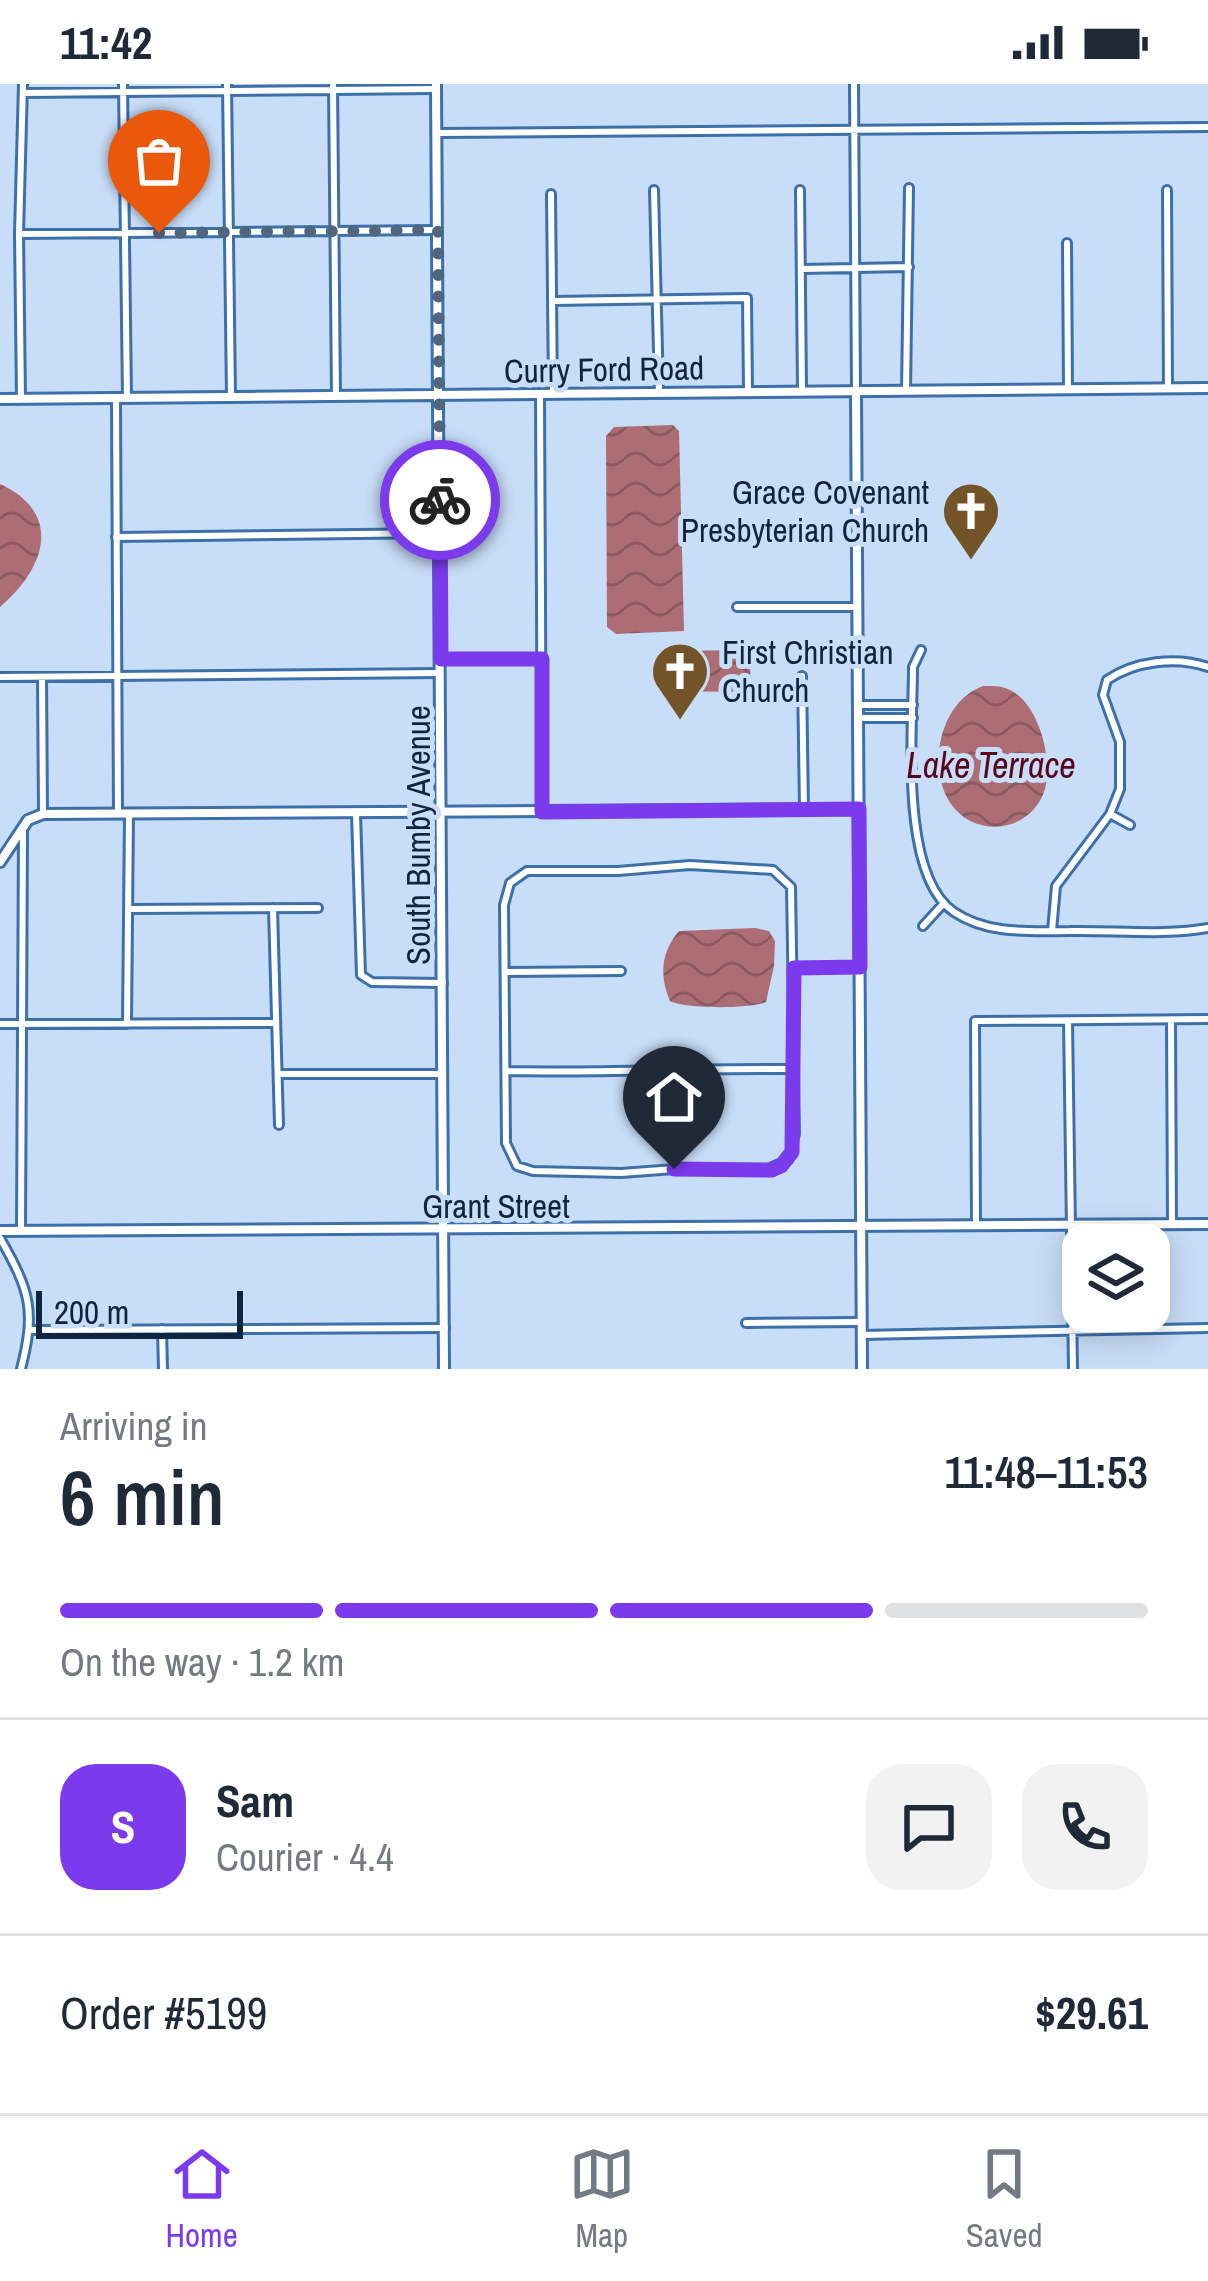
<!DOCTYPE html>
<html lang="en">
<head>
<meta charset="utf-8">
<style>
  body { margin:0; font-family:"Archivo Narrow",sans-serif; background:#f2f2f3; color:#1f2937; height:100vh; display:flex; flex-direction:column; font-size:45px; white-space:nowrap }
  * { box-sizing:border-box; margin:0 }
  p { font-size:39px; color:#747a83 }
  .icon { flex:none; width:66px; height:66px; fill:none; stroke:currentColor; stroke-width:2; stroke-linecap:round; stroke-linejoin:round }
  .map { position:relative; height:1285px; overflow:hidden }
  .side { display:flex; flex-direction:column; background:#fff; flex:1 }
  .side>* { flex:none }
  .fabs { position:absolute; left:1062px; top:1140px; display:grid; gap:24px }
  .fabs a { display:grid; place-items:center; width:108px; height:108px; border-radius:24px; background:#fff; box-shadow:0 6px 30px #0003; font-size:60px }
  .scale { position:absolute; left:36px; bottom:30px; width:207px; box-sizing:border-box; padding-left:12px; border:6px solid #0f243d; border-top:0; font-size:33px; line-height:42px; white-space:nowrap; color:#0f243d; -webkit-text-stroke:9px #c8ddf8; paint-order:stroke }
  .pin { position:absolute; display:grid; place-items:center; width:102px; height:102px; color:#fff; margin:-123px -51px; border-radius:50% 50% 50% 0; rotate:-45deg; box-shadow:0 0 12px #0007 }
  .pin .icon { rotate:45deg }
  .courier { position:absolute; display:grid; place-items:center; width:120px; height:120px; margin:-60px; border:9px solid #7c3aed; border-radius:50%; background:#fff; color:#222; box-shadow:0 3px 15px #0007 }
  .head em { font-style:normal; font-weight:600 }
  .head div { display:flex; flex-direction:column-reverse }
  .head { display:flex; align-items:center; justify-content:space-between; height:204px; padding:0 60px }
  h1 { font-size:78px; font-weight:600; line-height:90px }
  .bar { display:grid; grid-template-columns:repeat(4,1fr); gap:18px 12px; align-content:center; height:144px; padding:0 60px }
  .bar i { height:15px; border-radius:9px; background:#e0e1e3 }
  .bar .on { background:#7c3aed }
  .bar p { grid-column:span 4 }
  .line { display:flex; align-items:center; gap:30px; padding:0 60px; border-top:3px solid #e0e1e3 }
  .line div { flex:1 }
  .round { display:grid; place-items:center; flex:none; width:126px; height:126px; border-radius:36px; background:#f2f2f3 }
  .status { display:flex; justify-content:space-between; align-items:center; height:84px; padding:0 60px; background:#fff; direction:ltr }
  .status svg { height:33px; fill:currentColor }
  .menu { display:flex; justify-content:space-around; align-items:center; height:168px; border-top:3px solid #e0e1e3; background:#fff; font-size:33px; color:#747a83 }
  .menu a { display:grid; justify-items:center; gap:6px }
  .menu .on { color:#7c3aed }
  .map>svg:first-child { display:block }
  .water { fill:url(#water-waves) }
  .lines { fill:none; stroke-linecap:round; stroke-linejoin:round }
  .minor-casing { stroke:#3d70ab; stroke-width:12 }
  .tertiary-casing { stroke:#3d70ab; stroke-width:14 }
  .minor { stroke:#fff; stroke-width:6 }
  .tertiary { stroke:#fff; stroke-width:8 }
  .done { stroke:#50657e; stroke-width:12; stroke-dasharray:0 21.6 }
  .route { stroke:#7c3aed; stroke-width:15 }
  .labels { text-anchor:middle; stroke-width:10; stroke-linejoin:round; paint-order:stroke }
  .street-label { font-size:33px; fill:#0f243d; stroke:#c8ddf8 }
  .poi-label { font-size:33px; fill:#0f243d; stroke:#c8ddf8; text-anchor:end }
  .water-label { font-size:36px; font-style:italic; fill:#58061c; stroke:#c8ddf8 }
</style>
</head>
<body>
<div class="status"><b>11:42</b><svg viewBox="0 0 49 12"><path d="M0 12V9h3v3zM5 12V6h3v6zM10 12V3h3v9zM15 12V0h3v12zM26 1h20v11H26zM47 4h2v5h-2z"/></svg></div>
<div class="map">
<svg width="1208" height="1285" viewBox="0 0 1208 1285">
  <defs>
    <pattern id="water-waves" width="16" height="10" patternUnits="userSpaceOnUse" patternTransform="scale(3)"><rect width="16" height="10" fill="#ad6d74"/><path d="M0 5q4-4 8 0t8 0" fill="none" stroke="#8b5960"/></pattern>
  </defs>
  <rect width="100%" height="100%" fill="#c8ddf8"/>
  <path class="water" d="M673,341L679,347L684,547L616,550L607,543L606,352L614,343Z
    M0,400C65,430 44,486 0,523Z
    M749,566L751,601L746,608L661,607L660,573L667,567Z
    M983,602C992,602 1001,601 1010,606C1039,620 1053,675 1045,705C1032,748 976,756 951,720C926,684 940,617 983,602Z
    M755,844L769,847L775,857L774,882L766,918C749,925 685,925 670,917C659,892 661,868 679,847Z"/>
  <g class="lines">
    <g class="minor-casing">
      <path id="minor" d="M123,0L127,314
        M227,0L231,312
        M333,0L336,312
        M854,0L856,307
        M23,9L436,5
        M436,49L1208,43
        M654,106L659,308
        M800,106L802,306
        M1167,106L1168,304
        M551,110L553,310
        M19,150L436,146
        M1067,159L1068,305
        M801,185L909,183
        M552,217L747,214L748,308
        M906,307L909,104
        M540,310L542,726
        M21,314L19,150L23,0
        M116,314L118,730
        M116,453L441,449
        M737,523H857
        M921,566L913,583C913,644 899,791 954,828C988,851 1031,847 1070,847C1115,846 1165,852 1208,844
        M441,576L542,575
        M802,592L804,726
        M0,593L440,589
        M42,593L43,730
        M859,621H913
        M859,634H913
        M356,729L361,891L372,898L443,899
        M1110,730L1130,741
        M690,781L773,786L791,803L795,1050L788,1076L763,1087L688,1084L621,1089L533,1087L517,1082L506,1059L504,821L510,799L527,787H618Z
        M273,824L279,1041
        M130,825L318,824
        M923,842L944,819
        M1052,847L1056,802L1110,730L1120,705V658L1103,611L1107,596C1135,577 1176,572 1208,583
        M794,883H859
        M505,888L621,887
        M1171,936L1172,1141
        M1068,937L1073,1285
        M0,940L275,939
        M127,940L129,730
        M506,987C602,989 698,984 794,985
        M278,990H443
        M976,1142L975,937L1208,935
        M21,1147L23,746
        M0,1154C30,1207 36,1226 21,1285
        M746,1239L861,1238
        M162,1245L163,1285
        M31,1246L445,1244
        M861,1251L1208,1244"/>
    </g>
    <g class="tertiary-casing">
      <path id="tertiary" d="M436,0L444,1285
        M856,307L862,1285
        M0,315L1208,304
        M0,778L28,736L43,730L859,725
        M0,1147L1208,1140"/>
    </g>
    <use href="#minor" class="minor"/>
    <use href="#tertiary" class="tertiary"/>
  </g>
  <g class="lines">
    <path class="done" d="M159,149L438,146L440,416"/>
    <path class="route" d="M440,416L441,575H542V728L859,725L860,883L794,884L792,1068L781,1082L772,1086L674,1085"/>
  </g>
  <defs>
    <g id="church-pin" transform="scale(3)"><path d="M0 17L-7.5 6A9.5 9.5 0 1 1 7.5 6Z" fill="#735429" stroke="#c8ddf8"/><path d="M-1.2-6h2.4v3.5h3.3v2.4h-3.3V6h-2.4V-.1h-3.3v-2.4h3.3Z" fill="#fff"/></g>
  </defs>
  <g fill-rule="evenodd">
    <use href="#church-pin" x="971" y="427"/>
    <use href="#church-pin" x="680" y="587"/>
  </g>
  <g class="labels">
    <g class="street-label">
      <text transform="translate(604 285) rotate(-1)" y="12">Curry Ford Road</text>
      <text transform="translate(418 751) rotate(-90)" y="12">South Bumby Avenue</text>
      <text x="496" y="1134">Grant Street</text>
    </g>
    <g class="poi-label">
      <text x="929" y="420">Grace Covenant<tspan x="929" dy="38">Presbyterian Church</tspan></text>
      <text x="722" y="580" text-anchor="start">First Christian<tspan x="722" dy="38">Church</tspan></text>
    </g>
    <g class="water-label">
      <text x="991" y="694">Lake Terrace</text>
    </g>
  </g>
</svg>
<div class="fabs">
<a><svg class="icon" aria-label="layers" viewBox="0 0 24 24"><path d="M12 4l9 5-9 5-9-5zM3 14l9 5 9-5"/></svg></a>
</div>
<div class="scale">200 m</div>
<div class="pin" style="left:159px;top:149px;background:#ea580c"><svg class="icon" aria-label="bag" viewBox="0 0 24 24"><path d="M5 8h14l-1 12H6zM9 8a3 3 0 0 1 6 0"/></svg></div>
<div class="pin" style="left:674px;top:1085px;background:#1f2937"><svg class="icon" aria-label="home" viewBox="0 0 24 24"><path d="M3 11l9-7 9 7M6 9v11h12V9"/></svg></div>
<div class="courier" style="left:440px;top:416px"><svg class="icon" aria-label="bike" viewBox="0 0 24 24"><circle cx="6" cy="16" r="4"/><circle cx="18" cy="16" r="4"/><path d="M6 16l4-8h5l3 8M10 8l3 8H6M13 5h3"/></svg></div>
</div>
<section class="side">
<div class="head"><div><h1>6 min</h1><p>Arriving in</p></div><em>11:48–11:53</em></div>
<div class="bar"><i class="on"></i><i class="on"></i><i class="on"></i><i></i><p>On the way · 1.2 km</p></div>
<div class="line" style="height:216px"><b class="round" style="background:#7c3aed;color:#fff">S</b><div><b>Sam</b><p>Courier · 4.4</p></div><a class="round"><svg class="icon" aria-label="chat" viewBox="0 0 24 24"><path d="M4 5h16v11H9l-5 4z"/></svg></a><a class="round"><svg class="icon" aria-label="phone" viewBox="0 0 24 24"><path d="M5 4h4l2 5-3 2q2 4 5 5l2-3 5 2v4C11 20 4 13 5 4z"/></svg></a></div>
<div class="line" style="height:156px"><div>Order #5199</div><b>$29.61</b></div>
</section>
<nav class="menu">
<a class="on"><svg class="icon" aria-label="home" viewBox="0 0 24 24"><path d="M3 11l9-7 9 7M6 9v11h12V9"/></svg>Home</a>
<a><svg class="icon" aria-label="map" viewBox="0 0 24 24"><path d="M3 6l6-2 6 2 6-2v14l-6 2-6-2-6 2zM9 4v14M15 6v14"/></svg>Map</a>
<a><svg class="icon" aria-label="saved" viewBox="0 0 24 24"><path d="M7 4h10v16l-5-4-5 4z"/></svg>Saved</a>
</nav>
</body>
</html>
